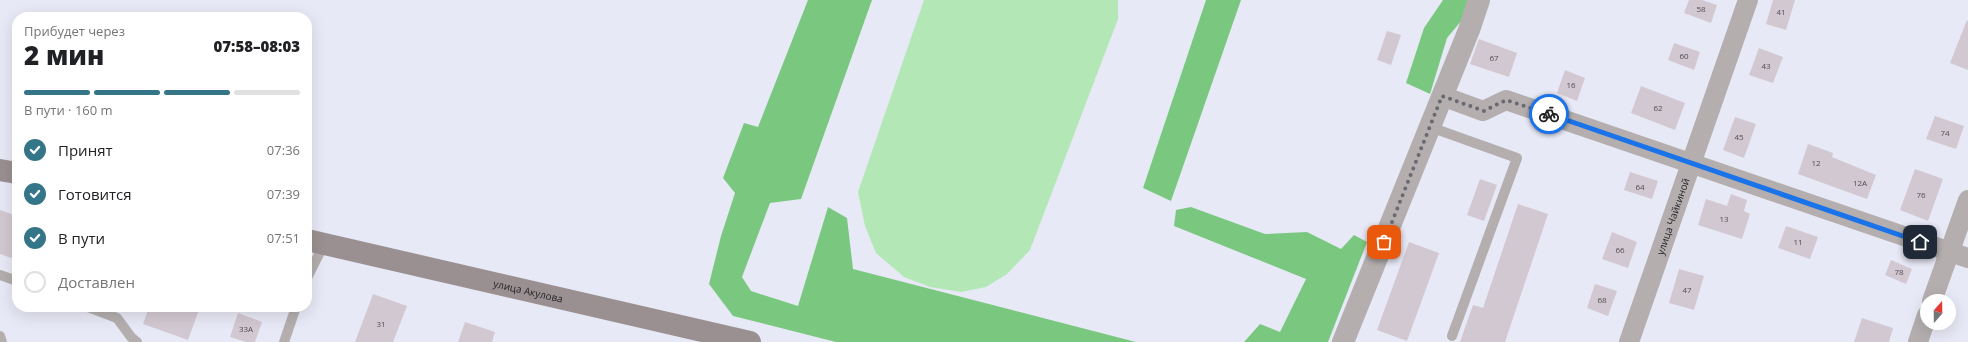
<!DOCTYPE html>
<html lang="ru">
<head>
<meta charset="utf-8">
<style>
  body { margin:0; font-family:"Open Sans",sans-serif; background:#f6f6f6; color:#202124; height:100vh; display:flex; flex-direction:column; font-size:15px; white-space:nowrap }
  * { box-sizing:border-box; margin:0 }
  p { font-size:13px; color:#757577 }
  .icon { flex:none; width:22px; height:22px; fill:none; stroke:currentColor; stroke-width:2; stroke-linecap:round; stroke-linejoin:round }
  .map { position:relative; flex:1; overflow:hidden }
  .drawer { position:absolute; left:12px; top:12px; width:300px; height:300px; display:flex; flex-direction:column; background:#fff; border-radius:16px; box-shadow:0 4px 16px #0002 }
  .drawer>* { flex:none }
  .needle { width:26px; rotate:20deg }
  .fabs { position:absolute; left:1920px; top:294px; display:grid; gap:8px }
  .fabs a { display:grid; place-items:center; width:36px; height:36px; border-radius:50%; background:#fff; box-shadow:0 4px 16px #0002; font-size:20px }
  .pin { position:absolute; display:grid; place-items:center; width:34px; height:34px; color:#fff; margin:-17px; border-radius:8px; box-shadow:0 2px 6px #0006 }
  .courier { position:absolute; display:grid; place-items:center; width:40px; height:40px; margin:-20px; border:3px solid #1a73e8; border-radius:50%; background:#fff; color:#222; box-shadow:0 1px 5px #0007 }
  .overview em { font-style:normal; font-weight:800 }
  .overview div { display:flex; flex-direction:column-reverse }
  .overview { display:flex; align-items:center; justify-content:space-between; height:68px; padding:0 12px }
  h1 { font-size:26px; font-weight:800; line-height:30px }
  .bar { display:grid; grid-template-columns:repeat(4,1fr); gap:6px 4px; align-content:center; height:48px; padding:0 12px }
  .bar i { height:5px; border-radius:3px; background:#e0e0e0 }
  .bar .selected { background:#347688 }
  .bar p { grid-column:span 4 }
  ol { padding:0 12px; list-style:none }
  li { display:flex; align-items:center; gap:12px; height:44px }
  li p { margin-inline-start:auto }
  li .icon { padding:4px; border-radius:50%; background:#347688; color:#fff; stroke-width:4 }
  li:last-child { color:#757577 }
  li i { width:22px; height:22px; border:2px solid #e0e0e0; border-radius:50% }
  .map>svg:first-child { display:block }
  .green { fill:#b3e7b5 }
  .forest { fill:#7ac880 }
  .building { fill:#d2c8d1 }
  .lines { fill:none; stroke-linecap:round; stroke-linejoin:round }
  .service { stroke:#b4aeae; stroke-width:10 }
  .minor { stroke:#b4aeae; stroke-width:20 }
  .tertiary { stroke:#b4aeae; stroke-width:22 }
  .secondary { stroke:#9a9091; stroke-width:22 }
  .done { stroke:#696971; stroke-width:4; stroke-dasharray:0 7.2 }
  .route { stroke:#1a73e8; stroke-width:5 }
  .labels { text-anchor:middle; stroke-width:4; stroke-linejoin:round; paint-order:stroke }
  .number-label { font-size:8px; fill:#504d53 }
  .street-label { font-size:10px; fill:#242429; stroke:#f6f7fe }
</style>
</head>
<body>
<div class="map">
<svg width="1968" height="342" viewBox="0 0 1968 342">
  <rect width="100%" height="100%" fill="#e8e9f6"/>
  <path class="green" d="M924,0H1118V19L1030,250L1007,274L986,287L961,292L930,287L904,277L876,253L865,226L858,192Z"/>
  <path class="forest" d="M808,0H872L801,199L770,203L742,277L751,291L798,306L828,207L847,218L853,269L1136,342H836L733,316L709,284L721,236L735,193L723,178L744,123L758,127Z
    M1206,0H1241L1171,201L1143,188Z
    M1443,0H1468L1462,20L1447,38L1430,94L1406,83L1424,28Z
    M1191,207L1265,234L1307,232L1341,249L1354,235L1367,242L1328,342H1244L1260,324L1280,332L1306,279L1174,226L1176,210Z"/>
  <path class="building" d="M1689,0H1702L1717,5L1711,23L1684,13Z
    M1773,0H1795L1786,30L1766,24Z
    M1967,20L1968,21V70L1950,63Z
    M1387,31L1401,35L1391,65L1377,60Z
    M1479,39L1517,53L1509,77L1470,64Z
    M1674,43L1700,52L1694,70L1668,60Z
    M1759,48L1783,57L1773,83L1749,75Z
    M1565,70L1585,78L1577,101L1557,93Z
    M1641,86L1685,103L1675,130L1631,113Z
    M1935,116L1964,126L1956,149L1926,139Z
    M1735,117L1756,124L1744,158L1723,150Z
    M1808,144L1833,153L1832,157L1876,175L1867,199L1798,174Z
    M1915,169L1943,179L1928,221L1900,210Z
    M1630,172L1658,181L1652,199L1624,190Z
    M1480,179L1497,185L1484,221L1467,215Z
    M1731,194L1747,200L1744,211L1750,214L1742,239L1698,225L1706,199L1727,206Z
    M1518,204L1548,214L1505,342H1460L1473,305L1483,308Z
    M0,210L17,216V260L0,254Z
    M1786,226L1818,237L1810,259L1778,248Z
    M1612,232L1637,242L1628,268L1602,259Z
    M1409,242L1439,253L1407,341L1377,330Z
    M1891,260L1912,269L1906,284L1885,275Z
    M1679,269L1704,276L1694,310L1669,303Z
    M1595,284L1617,291L1608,316L1587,308Z
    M373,294L407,306L393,342H355Z
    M149,307H200L188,340L143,324Z
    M238,313L262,322L255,342H246L230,337Z
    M1862,318L1893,328L1889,342H1854Z
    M465,322L495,332L492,342H458Z"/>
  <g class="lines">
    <path class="service" d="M1430,127L1517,158L1452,336
      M0,275L17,281
      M307,278L324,244
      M88,307L117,318L131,337L137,342
      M0,336L2,342
      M284,342L296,307"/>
    <g class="minor">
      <path d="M1442,96L1483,111L1506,100L1968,258"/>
      <path d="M1932,301L1968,200"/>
      <path id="s1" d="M1629,342L1748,0"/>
      <path d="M1918,342L1927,315"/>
    </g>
    <path class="tertiary" d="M1343,342L1469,30L1479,0"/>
    <g class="secondary">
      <path d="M0,170L17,173"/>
      <path id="s2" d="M307,240L750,342"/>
    </g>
  </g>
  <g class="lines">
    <path class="done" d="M1384,242L1442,96L1484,111L1506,100L1549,114"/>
    <path class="route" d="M1549,114L1920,242"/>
  </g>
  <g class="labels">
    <g class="number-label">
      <text x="1701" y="12">58</text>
      <text x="1781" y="15">41</text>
      <text x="1684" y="59">60</text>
      <text x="1494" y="61">67</text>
      <text x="1766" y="69">43</text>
      <text x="1571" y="88">16</text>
      <text x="1658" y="111">62</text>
      <text x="1945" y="136">74</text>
      <text x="1739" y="140">45</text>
      <text x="1816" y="166">12</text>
      <text x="1860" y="186">12А</text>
      <text x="1640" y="190">64</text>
      <text x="1921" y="198">76</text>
      <text x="1724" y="222">13</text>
      <text x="1798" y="245">11</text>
      <text x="1620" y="253">66</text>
      <text x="1899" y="275">78</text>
      <text x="1687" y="293">47</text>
      <text x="1602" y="303">68</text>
      <text x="381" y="327">31</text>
      <text x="246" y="332">33А</text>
    </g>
    <g class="street-label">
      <text dy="4" stroke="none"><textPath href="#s1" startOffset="133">улица Чайкиной</textPath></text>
      <text dy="4" stroke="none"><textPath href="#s2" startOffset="227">улица Акулова</textPath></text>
    </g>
  </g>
</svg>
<div class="fabs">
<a><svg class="needle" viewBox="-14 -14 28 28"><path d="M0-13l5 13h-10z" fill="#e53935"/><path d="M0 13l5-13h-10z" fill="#757577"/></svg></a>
</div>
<div class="pin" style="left:1384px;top:242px;background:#ea580c"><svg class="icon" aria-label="bag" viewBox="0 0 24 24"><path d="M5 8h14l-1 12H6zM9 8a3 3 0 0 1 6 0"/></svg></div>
<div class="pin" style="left:1920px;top:242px;background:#1f2937"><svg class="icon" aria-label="home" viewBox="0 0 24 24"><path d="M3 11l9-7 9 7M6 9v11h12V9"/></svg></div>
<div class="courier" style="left:1549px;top:114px"><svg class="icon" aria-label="bike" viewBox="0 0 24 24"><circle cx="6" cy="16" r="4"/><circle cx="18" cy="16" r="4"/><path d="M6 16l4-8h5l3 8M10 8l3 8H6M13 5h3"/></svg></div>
<section class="drawer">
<div class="overview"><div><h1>2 мин</h1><p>Прибудет через</p></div><em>07:58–08:03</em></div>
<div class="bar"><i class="selected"></i><i class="selected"></i><i class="selected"></i><i></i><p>В пути · 160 m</p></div>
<ol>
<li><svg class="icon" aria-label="check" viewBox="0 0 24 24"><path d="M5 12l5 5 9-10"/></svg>Принят<p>07:36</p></li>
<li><svg class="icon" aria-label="check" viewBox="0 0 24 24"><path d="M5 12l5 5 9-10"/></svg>Готовится<p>07:39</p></li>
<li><svg class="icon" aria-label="check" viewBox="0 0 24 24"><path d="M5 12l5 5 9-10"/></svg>В пути<p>07:51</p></li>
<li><i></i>Доставлен</li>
</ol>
</section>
</div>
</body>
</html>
